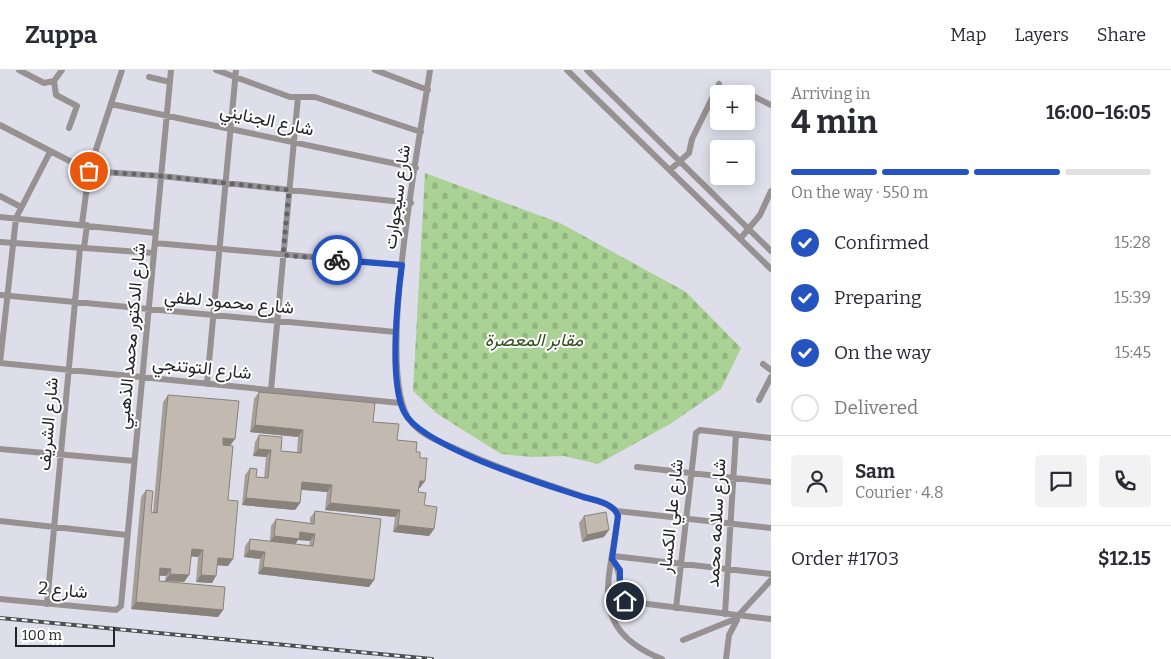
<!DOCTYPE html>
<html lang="en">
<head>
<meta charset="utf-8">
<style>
  body { margin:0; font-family:Bitter,Vazirmatn,serif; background:#f2f2f3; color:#2b2b33; height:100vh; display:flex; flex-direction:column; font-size:19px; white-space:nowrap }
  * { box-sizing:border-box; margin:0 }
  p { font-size:16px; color:#7c7c81 }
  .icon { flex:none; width:28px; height:28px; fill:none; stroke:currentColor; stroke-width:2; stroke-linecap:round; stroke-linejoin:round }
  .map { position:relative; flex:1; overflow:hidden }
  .details { display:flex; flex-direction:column; background:#fff; width:400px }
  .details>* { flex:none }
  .fabs { position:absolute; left:710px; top:15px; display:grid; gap:10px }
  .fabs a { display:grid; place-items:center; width:45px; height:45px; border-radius:5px; background:#fff; box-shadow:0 2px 12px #0003; font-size:25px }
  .scale { position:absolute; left:15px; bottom:12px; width:100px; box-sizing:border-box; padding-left:5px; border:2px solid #232328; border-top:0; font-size:14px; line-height:18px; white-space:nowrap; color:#232328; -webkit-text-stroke:4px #fff; paint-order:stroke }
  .pin { position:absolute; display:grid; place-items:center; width:42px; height:42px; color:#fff; margin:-21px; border:2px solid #fff; border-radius:50%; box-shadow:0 1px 5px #0007 }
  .courier { position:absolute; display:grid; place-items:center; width:50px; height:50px; margin:-25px; border:4px solid #2554c1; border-radius:50%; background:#fff; color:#222; box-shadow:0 1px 6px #0007 }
  .head em { font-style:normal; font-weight:700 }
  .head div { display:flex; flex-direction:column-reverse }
  .head { display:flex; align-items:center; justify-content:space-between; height:85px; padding:0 20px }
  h1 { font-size:32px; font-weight:700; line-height:38px }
  .bar { display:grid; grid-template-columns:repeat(4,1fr); gap:8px 5px; align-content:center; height:60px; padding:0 20px }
  .bar i { height:6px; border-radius:4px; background:#e1e1e2 }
  .bar .current { background:#2554c1 }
  .bar p { grid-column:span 4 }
  .line { display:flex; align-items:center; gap:12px; padding:0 20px; border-top:1px solid #e1e1e2 }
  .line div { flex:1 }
  .round { display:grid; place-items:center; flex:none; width:52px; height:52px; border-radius:5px; background:#f2f2f3 }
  ol { padding:0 20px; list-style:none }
  li { display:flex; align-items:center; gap:15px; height:55px }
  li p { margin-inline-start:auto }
  li .icon { padding:5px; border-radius:50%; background:#2554c1; color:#fff; stroke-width:4 }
  li:last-child { color:#7c7c81 }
  li i { width:28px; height:28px; border:2px solid #e1e1e2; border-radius:50% }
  header { display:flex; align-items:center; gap:30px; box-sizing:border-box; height:70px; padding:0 25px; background:#fff; border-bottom:1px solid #e1e1e2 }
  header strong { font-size:24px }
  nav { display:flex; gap:28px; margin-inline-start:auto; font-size:18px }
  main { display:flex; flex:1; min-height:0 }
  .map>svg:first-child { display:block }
  .cemetery { fill:url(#cemetery-stones) }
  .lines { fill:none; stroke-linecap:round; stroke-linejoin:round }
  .minor { stroke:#989191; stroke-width:6 }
  .rail-casing { stroke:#4d4e54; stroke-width:4 }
  .rail { stroke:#fff; stroke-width:2; stroke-dasharray:5.5; stroke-linecap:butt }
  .wall { fill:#a79f97; fill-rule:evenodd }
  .shaded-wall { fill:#88827b }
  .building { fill:#c2b9b0; stroke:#88827b }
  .done { stroke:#64646c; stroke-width:5; stroke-dasharray:0 9 }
  .route { stroke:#2554c1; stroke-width:6 }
  .labels { text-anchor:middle; stroke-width:4; stroke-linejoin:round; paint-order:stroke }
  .street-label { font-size:18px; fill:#232328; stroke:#fff }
  .park-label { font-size:18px; font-style:italic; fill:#2f4f18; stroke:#fff }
</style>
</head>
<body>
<header>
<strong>Zuppa</strong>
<nav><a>Map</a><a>Layers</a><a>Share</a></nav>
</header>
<main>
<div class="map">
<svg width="771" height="589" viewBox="0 0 771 589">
  <defs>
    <pattern id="cemetery-stones" width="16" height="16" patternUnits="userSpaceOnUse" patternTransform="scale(1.25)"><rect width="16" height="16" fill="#aad294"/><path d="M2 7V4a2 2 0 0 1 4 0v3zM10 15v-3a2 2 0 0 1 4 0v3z" fill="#92b480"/></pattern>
  </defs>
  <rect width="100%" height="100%" fill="#dddeea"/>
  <path class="cemetery" d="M425,103L560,153L686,222L741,278L721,319L670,354L598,394L564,386L532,387L501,384L436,343L413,321Z"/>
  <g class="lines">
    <path class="minor" d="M19,0L44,13L54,11
      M216,0L290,27H315L421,62
      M375,0L428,20
      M430,0C421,64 372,309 412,353C422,365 439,371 454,378C503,401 555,417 606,434L617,441L618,446C610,511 586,559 662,589
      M567,0L771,199
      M587,0L771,181
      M149,7L170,12
      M54,11L56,25L77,36L69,58
      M54,11L62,0
      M737,18L771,35
      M111,34L416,98
      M0,55L89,101L161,106L411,133
      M670,100L689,83L692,69L719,14
      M0,126L21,137
      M0,147L156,163
      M82,154L89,101L122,0
      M740,169L760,145L771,121
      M0,172L154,183
      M155,173L402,195
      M84,178L87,155
      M0,225L396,262
      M0,293L400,333
      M0,293L16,148L50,82
      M763,294L771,300
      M207,314L236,0
      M271,320L298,27
      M759,330L771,307
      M0,379L134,391
      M637,397L771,412
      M617,441L771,458
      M0,451L127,465
      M613,486L771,504
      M612,489C625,505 615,522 623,531L771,549
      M0,529L116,540L121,536L171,0
      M47,534L80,178
      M676,538L696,363L700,360L771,368
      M725,544L736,364
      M683,570L735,549L771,510
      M726,589L729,565L737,550"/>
    <g class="rail-casing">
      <path id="rail" d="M0,548L432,589"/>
    </g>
    <use href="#rail" class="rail"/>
  </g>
  <path class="wall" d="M259,322L373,352L397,370L416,382L420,388V418H419L418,422L434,459L429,466L393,462L395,447L325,440L327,422L301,420L300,433L295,440L242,435L245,405L250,398L256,407L264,408L266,387L253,386L255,372L259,365L281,381L297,382L298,367L250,362L254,329Z
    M168,325L230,376L228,430V496L217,495L212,513L196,512L198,487L191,486L189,505L184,512L165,511L166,506H159V511L223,540L218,547L131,539L141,427L146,420L151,442H153L163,332Z
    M315,441L374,510L369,517L258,504L260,489L244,487L245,476L250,469L270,471L271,456L276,449L310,453V448ZM298,470L310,471L309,476L295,474Z
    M584,446L604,467L582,472L579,453Z"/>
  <path class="shaded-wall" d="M255,355L303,360L298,367L250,362Z
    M223,368L235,369L230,376L218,375Z
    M258,379L271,380L266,387L253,386Z
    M420,411H425L420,418H415Z
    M302,412L332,415L327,422L297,419Z
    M246,428L300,433L295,440L242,435Z
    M330,433L400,440L395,447L325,440Z
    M398,455L434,459L429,466L393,462Z
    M609,460L604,467L582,472L587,465Z
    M300,462L315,464L310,471L298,470L294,476L269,473L274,466Z
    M192,479L203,480L198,487L187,486Z
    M249,480L265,482L260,489L244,487Z
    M218,488L233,489L228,496L213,495Z
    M263,497L374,510L369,517L258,504Z
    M160,498L171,499L166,506L155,505Z
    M170,504L189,505L184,512L165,511Z
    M201,505L216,506L212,513L196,512Z
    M136,532L223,540L218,547L131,539Z"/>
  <path class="building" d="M259,322L375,333L373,352L399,354L397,370L417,372L416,382H420V388H427L425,411H420L418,422L426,423L424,435L437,437L434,459L398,455L400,440L330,433L332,415L302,412L300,433L246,428L250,398L257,399L256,407L268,408L271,380L258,379L259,365L282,367L281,381L301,383L303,360L255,355Z
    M168,325L239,331L235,369L223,368V375L233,376L228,430L238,431L233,489L218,488L216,506L201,505L203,480L192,479L189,505L170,504L171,499L160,498L159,511L225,517L223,540L136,532L146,420L153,421L151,442L157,443Z
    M315,441L381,449L374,510L263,497L265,482L249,480L250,469L313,476L315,464L300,462L299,469L274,466L276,449L314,454Z
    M606,442L609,460L587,465L584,446Z"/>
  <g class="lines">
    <path class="done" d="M89,101L161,106L289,120L283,185L337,190"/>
    <path class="route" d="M337,190L402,195C397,231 389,311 404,342C421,377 544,414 583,427C595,430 614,433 618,446L612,489L620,500V527L625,531"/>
  </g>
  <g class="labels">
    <g class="street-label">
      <text transform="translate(267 50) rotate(12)" y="6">شارع الجنايني</text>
      <text transform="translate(397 127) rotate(-82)" y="6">شارع سيجوارت</text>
      <text transform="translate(229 232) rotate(5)" y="6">شارع محمود لطفي</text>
      <text transform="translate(131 266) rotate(-85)" y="6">شارع الدكتور محمد الذهبي</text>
      <text transform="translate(202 298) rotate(6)" y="6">شارع التوتنجي</text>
      <text transform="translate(48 354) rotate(-85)" y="6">شارع الشريف</text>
      <text transform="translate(671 446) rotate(-84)" y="6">شارع علي الكسار</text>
      <text transform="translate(716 453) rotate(-87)" y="6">شارع سلامه محمد</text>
      <text transform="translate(63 520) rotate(5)" y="6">شارع 2</text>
    </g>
    <g class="park-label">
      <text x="534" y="276">مقابر المعصرة</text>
    </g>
  </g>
</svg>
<div class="fabs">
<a>+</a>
<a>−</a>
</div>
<div class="scale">100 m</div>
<div class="pin" style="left:89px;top:101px;background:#ea580c"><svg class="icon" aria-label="bag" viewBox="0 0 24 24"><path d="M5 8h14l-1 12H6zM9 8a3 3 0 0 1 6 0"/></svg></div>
<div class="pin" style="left:625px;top:531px;background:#1f2937"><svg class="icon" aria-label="home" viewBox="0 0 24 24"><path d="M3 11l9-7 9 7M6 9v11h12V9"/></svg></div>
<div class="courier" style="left:337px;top:190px"><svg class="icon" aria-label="bike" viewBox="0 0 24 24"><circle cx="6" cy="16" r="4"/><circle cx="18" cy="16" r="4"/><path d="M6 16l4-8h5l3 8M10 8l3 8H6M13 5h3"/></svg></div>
</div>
<section class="details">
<div class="head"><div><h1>4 min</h1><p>Arriving in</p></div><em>16:00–16:05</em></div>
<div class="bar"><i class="current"></i><i class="current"></i><i class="current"></i><i></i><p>On the way · 550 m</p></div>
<ol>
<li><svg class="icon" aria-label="check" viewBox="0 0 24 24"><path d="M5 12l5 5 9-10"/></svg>Confirmed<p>15:28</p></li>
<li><svg class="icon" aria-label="check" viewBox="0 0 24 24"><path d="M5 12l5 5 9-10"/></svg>Preparing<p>15:39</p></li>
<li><svg class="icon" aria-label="check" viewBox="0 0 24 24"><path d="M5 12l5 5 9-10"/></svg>On the way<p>15:45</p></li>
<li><i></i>Delivered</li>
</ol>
<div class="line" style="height:90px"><a class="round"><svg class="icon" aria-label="person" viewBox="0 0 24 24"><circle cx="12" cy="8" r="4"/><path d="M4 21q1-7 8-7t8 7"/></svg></a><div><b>Sam</b><p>Courier · 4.8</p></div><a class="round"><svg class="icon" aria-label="chat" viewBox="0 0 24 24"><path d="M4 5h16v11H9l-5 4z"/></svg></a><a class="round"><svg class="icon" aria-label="phone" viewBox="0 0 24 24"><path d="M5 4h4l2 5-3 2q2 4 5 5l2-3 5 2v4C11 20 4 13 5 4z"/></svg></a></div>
<div class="line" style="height:65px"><div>Order #1703</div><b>$12.15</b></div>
</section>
</main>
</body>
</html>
